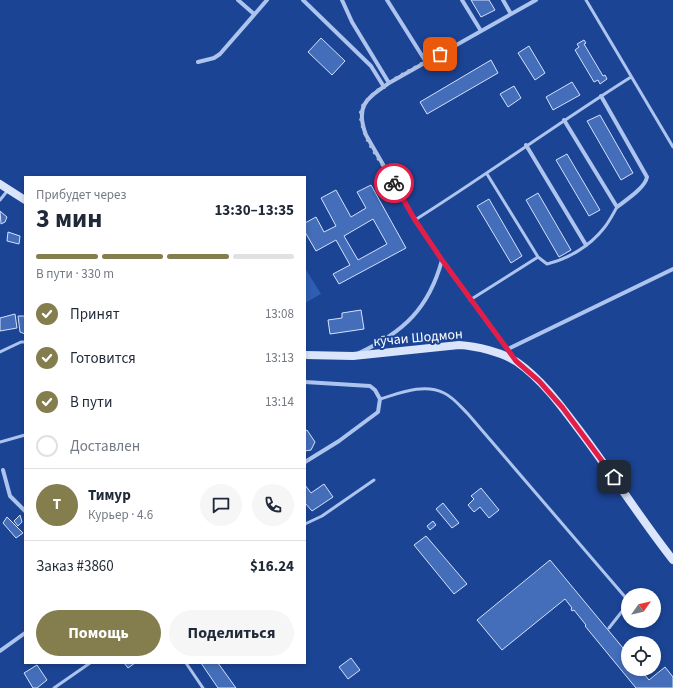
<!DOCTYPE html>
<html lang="ru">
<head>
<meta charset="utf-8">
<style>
  body { margin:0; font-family:"Source Sans 3",sans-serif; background:#f6f6f7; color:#1f2937; height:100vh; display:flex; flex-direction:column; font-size:15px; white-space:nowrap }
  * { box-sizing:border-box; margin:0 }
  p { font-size:13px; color:#747a83 }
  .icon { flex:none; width:22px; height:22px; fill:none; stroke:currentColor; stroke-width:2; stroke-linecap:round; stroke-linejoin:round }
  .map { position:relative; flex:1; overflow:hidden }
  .details { position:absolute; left:24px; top:176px; width:282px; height:488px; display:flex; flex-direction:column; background:#fff; border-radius:0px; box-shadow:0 2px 6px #0003 }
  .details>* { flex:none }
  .needle { width:26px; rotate:56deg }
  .fabs { position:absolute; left:621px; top:588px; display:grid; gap:8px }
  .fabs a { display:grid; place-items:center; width:40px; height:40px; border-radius:50%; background:#fff; box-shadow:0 2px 6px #0003; font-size:20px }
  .pin { position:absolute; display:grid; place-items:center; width:34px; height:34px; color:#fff; margin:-17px; border-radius:8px; box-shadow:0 2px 6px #0006 }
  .courier { position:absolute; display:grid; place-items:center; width:40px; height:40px; margin:-20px; border:3px solid #e11d48; border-radius:50%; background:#fff; color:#222; box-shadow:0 1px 5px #0007 }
  .headline em { font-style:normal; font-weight:700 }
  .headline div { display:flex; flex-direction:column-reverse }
  .headline { display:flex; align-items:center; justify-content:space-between; height:68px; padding:0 12px }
  h1 { font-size:26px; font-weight:700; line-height:30px }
  .bar { display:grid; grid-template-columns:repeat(4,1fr); gap:6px 4px; align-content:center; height:48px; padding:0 12px }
  .bar i { height:5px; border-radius:3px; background:#e0e1e3 }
  .bar .on { background:#847d4e }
  .bar p { grid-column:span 4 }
  .line { display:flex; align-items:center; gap:10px; padding:0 12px; border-top:1px solid #e0e1e3 }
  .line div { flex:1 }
  .round { display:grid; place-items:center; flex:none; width:42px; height:42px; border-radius:21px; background:#f6f6f7 }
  ol { padding:0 12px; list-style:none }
  li { display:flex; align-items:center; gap:12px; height:44px }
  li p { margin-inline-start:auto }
  li .icon { padding:4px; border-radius:50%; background:#847d4e; color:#fff; stroke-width:4 }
  li:last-child { color:#747a83 }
  li i { width:22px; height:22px; border:2px solid #e0e1e3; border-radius:50% }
  .cta { display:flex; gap:8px; margin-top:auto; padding:8px 12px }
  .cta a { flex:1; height:46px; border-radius:24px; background:#847d4e; color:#fff; font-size:16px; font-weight:700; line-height:46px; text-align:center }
  .cta a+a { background:#f6f6f7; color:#1f2937 }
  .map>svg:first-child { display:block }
  .green { fill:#2e5db2 }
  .building { fill:#446eba; stroke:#d3e1fb; fill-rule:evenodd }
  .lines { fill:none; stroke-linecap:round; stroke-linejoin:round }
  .service { stroke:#adc4ef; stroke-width:3 }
  .minor { stroke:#adc4ef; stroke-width:4 }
  .secondary { stroke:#dae5fb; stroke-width:8 }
  .done { stroke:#afbeda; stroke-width:4; stroke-dasharray:0 7.2 }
  .route { stroke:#e11d48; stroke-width:5 }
  .labels { text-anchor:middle; stroke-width:4; stroke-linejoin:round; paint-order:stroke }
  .street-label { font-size:14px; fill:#fff; stroke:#1b4494 }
</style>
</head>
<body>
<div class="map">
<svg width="673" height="688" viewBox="0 0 673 688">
  <rect width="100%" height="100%" fill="#1b4494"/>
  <path class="green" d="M305,268L321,294L305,303Z"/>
  <path class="building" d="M471,0H489L495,10L481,17Z
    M321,38L345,61L332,75L308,52Z
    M584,40L586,43L584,44L603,76L605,75L607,79L600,84L598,80L594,82L575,50L579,47L577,44Z
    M529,46L545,73L535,80L518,53Z
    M491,60L498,73L427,114L420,102Z
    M572,82L580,95L553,110L546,97Z
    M514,86L521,98L508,107L500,94Z
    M600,115L633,173L621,180L587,121Z
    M567,154L600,210L589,216L556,160Z
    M371,185L406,248L339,284L333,274L350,265L336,240L316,251L305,232V223L316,217L324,232L336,226L321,198L336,190L351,217L366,208L357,192ZM373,219L387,244L358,260L344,236Z
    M538,193L571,250L559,257L526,200Z
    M489,199L522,256L511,263L477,206Z
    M0,211L7,217L5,222L1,224Z
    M8,232L20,236L19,244L7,241Z
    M361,310L364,329L330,334L328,320L342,318V313Z
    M15,314L17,328L0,331V318Z
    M18,316H25V334L20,332Z
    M307,430L315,442L311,450L305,451V431Z
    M324,484L333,497L312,511L305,503V485L311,493Z
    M481,488L499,510L489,518L480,507L474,512L468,505L474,499L471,496Z
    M443,503L459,523L452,528L436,509Z
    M20,515L22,522L18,526L14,521Z
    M7,517L23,533L16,538L3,523Z
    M433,521L436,525L430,530L427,526Z
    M426,536L467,584L454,594L414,545Z
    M550,560L628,654V669H640L649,680L665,667L673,677V688H636L585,626L586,625L574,610L572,611L571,609L572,608L565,599L502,650L477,620Z
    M351,658L360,670L348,679L339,667Z
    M124,663H135L128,668Z
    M201,663H218L236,688H218Z
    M37,665L47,680L37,688H33L24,673Z"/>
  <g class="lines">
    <path class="service" d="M586,0L673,147
      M487,174L538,257L547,264C568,259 590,246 604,228C609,222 613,214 617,207
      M0,200L8,190
      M415,220C488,174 558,123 631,77
      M470,300L538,257
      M0,352L21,342H25
      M380,399C400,393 424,383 444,393C453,397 461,407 468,414L626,598L627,605L609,628
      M0,442L25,435
      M305,524L322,516L374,480
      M186,663L203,688
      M54,688L90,663"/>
    <path class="minor" d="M238,0L254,14
      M303,0L371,66L384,87
      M342,0L352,22L389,83
      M387,0L426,62
      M462,0L481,31
      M503,0L511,14
      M198,62L214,58L220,54L267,0
      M564,120L617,207C626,200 645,188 647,177L601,96
      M526,145L586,245
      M508,349L673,269
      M359,353C404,332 429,308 442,260
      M513,357L442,260L415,220L366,135C355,106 366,99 389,83L536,0
      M305,382L370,386L375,390L380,399L378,412L339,441L305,462
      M3,470L10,496L25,511
      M0,651L25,633"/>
    <path class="secondary" d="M0,184L25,200
      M305,355L353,356L459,345C476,346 502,352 517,362C541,379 559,403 577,427C610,470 639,517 673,560"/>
  </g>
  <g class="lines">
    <path class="done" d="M394,183C384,166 365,142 362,123C360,117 360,108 365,103C378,85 419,66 440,54"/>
    <path class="route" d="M394,183L415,220L442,260L516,361L539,381L562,407L614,477"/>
  </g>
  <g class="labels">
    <g class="street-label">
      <text transform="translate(418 337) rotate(-5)" y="5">кӯчаи Шодмон</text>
    </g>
  </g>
</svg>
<div class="fabs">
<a><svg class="needle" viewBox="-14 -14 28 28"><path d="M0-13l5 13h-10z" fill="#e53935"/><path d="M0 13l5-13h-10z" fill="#747a83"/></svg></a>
<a><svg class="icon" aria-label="locate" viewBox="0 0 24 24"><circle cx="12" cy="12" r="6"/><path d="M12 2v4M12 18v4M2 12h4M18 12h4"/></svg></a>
</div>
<div class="pin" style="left:440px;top:54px;background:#ea580c"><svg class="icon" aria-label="bag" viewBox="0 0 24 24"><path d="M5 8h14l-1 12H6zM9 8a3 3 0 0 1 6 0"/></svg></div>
<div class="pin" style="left:614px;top:477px;background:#1f2937"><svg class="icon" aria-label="home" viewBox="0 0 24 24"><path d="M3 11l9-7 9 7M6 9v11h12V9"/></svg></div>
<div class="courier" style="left:394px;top:183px"><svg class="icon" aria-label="bike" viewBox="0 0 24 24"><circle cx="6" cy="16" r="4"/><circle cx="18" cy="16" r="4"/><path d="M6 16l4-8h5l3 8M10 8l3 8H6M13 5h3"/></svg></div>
<section class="details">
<div class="headline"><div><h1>3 мин</h1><p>Прибудет через</p></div><em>13:30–13:35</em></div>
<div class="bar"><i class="on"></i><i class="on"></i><i class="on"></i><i></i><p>В пути · 330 m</p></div>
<ol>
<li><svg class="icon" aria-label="check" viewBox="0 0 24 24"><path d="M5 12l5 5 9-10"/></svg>Принят<p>13:08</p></li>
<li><svg class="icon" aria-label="check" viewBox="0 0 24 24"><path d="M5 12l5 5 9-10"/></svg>Готовится<p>13:13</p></li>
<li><svg class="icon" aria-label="check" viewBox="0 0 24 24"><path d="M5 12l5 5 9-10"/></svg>В пути<p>13:14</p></li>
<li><i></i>Доставлен</li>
</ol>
<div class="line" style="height:72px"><b class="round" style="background:#847d4e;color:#fff">Т</b><div><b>Тимур</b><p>Курьер · 4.6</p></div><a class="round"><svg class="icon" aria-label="chat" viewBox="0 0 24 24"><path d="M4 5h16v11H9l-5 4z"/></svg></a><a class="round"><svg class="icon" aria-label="phone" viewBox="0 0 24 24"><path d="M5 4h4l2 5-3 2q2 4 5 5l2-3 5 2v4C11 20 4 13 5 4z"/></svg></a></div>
<div class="line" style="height:52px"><div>Заказ #3860</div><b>$16.24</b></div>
<div class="cta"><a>Помощь</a><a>Поделиться</a></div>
</section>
</div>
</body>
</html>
